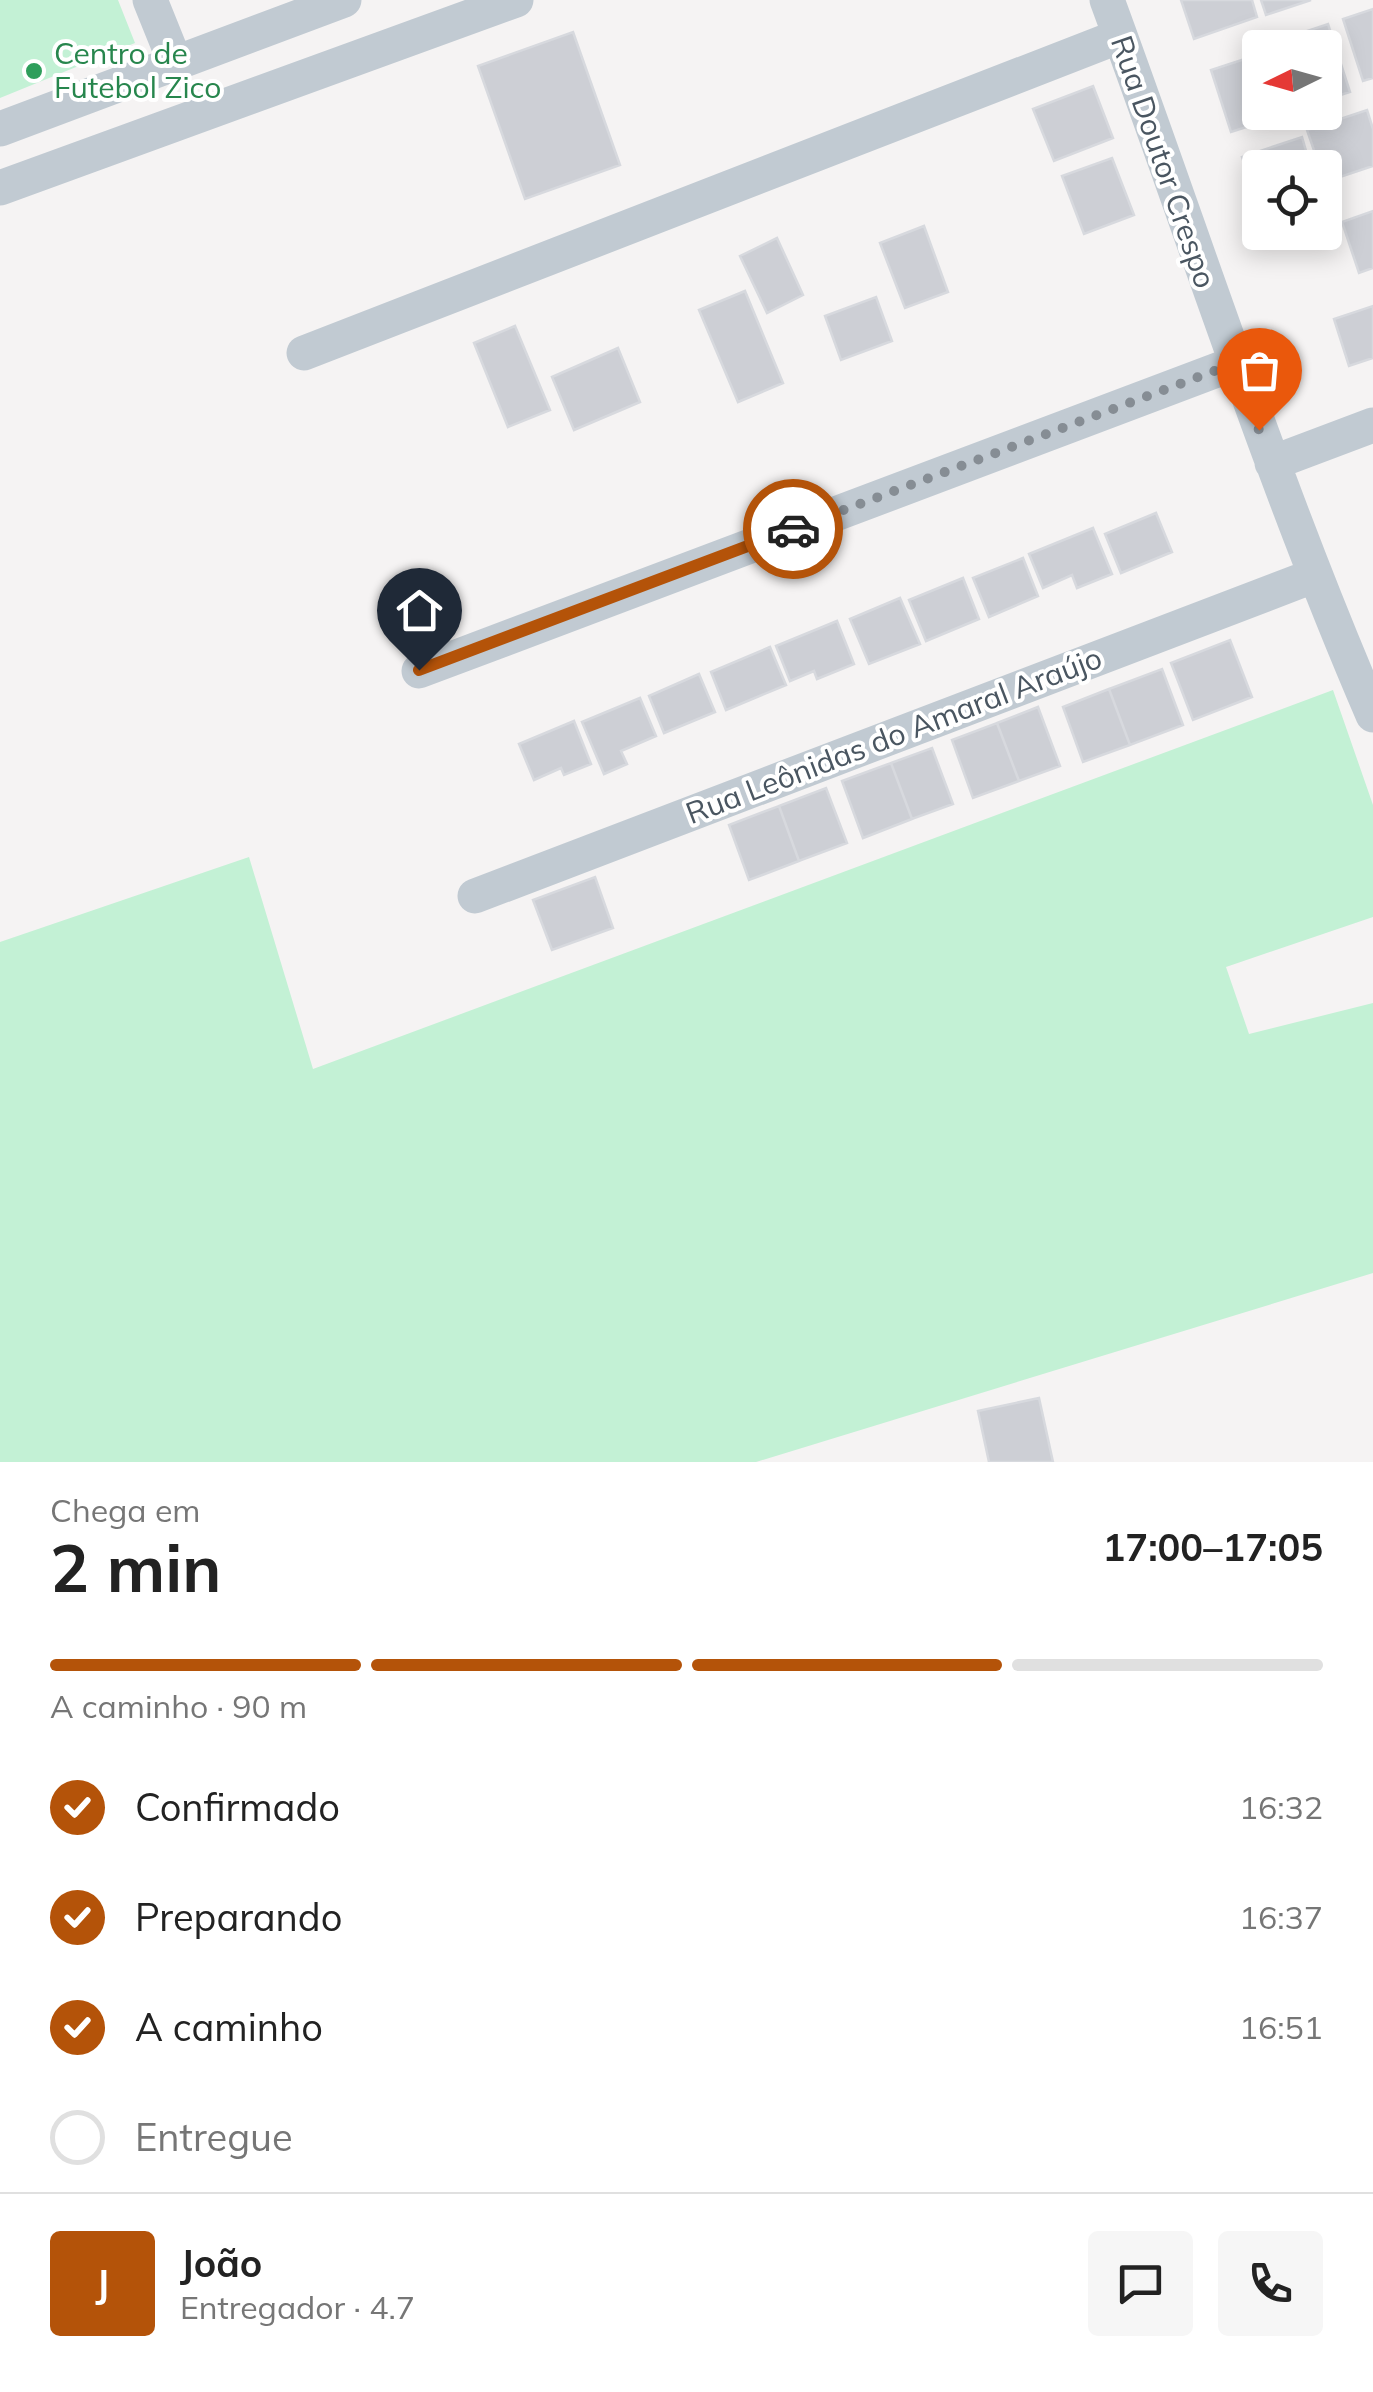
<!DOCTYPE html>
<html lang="pt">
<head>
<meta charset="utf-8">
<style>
  body { margin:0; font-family:Mulish,sans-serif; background:#f6f6f6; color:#222; height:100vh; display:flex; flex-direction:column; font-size:38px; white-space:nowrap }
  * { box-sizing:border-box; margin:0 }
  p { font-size:32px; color:#767676 }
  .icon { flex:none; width:55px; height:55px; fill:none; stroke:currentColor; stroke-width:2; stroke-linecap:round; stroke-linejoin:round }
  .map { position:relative; height:1462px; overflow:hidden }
  .side { display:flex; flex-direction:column; background:#fff; flex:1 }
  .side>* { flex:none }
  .needle { width:65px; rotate:265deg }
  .tools { position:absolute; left:1242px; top:30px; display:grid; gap:20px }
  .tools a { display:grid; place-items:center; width:100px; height:100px; border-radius:10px; background:#fff; box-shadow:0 5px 25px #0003; font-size:50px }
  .pin { position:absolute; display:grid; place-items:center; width:85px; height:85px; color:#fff; margin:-102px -42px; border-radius:50% 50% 50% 0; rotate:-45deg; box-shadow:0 0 10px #0007 }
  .pin .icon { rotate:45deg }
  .courier { position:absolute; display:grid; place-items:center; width:100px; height:100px; margin:-50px; border:8px solid #b45309; border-radius:50%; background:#fff; color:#222; box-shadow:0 2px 12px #0007 }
  .head em { font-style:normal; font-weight:700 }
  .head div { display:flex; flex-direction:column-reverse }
  .head { display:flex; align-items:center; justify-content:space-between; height:170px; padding:0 50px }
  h1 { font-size:65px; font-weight:700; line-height:75px }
  .bar { display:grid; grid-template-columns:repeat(4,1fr); gap:15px 10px; align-content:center; height:120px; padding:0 50px }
  .bar i { height:12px; border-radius:8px; background:#e0e0e0 }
  .bar .current { background:#b45309 }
  .bar p { grid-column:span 4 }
  .line { display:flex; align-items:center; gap:25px; padding:0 50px; border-top:2px solid #e0e0e0 }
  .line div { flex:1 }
  .round { display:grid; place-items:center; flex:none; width:105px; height:105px; border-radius:10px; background:#f6f6f6 }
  ol { padding:0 50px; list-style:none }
  li { display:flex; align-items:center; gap:30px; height:110px }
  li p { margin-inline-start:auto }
  li .icon { padding:10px; border-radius:50%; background:#b45309; color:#fff; stroke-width:4 }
  li:last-child { color:#767676 }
  li i { width:55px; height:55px; border:5px solid #e0e0e0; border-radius:50% }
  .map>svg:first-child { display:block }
  .green { fill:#c3f1d5 }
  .building { fill:#cdcfd5; stroke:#d7d9de; stroke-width:2.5 }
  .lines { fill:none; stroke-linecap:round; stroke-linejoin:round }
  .minor { stroke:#c1cad2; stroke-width:35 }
  .done { stroke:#868d94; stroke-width:10; stroke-dasharray:0 18 }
  .route { stroke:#b45309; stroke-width:12 }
  .leisure-dot { fill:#2e9e5b; stroke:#fff; stroke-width:4 }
  .labels { text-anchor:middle; stroke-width:8; stroke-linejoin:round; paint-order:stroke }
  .leisure-label { font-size:30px; fill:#27864d; stroke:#fff; text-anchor:start }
  .street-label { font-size:30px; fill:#4a5661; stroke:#fff }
</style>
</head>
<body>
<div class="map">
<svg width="1373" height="1462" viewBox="0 0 1373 1462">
  <rect width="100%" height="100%" fill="#f5f3f3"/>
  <path class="green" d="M0,0H118L135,43L0,98Z
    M1333,690L1373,805V917L1226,967L1249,1034L1373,1003V1273L756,1462H0V942L249,857L313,1069Z"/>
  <path class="building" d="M1181,0H1252L1257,17L1194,39Z
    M1261,0H1311L1266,15Z
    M1373,9V78L1363,81L1343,19Z
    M1328,24L1350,92L1325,100V48H1279L1277,41Z
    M573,32L620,165L525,199L478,66Z
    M1260,54V112L1284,115L1231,132L1211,70Z
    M1093,86L1113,138L1054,161L1033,109Z
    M1367,110L1373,129V166L1325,182V168H1320L1307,130Z
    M1302,137L1311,168H1260L1258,206L1242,157Z
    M1112,158L1134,215L1084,234L1062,176Z
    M1373,211V268L1359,273L1342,222Z
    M924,226L948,292L905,308L880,243Z
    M777,238L803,295L767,313L740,256Z
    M745,291L783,383L738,402L699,310Z
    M876,297L892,341L841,360L825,316Z
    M1373,306V358L1349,366L1334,319Z
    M515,326L550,410L508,427L474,343Z
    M618,348L640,402L574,430L552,377Z
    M1156,513L1172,552L1121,573L1105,534Z
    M1093,528L1112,574L1077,588L1072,575L1043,588L1029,554Z
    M1023,558L1038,596L989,617L973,578Z
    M963,578L979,619L926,641L909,600Z
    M900,598L920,644L869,664L850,619Z
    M837,621L854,664L817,679L814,671L790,681L776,646Z
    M1230,640L1252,697L1193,720L1171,663Z
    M770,647L786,685L726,710L711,672Z
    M1162,669L1183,725L1130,745L1109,689Z
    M699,674L715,712L664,733L649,696Z
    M1109,689L1130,745L1083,762L1063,707Z
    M640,698L656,736L621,751L627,764L604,774L582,722Z
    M1038,707L1060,766L1019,781L997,723Z
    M574,721L591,764L564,775L561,768L534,780L519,744Z
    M997,723L1019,781L973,798L952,740Z
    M932,748L953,804L912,819L891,763Z
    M891,763L912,819L863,838L842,781Z
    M826,788L847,843L799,861L779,806Z
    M779,806L799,861L749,880L729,825Z
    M595,877L613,928L552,950L533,900Z
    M1039,1398L1053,1462H989L978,1411Z"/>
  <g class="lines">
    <path class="minor" d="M150,0L175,62
      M1107,0C1195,239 1272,481 1373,715
      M0,129L344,0
      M0,188L516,0
      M304,353L1120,36
      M1272,463L1373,425
      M419,671L1233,364
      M475,896L1313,576"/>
  </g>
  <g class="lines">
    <path class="done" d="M793,529L1233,364L1259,430"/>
    <path class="route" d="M419,670L793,529"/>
  </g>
  <circle class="leisure-dot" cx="34" cy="71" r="10"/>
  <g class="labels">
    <g class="leisure-label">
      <text x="54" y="64">Centro de<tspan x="54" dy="34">Futebol Zico</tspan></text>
    </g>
    <g class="street-label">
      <text transform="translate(1163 162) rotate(71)" y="10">Rua Doutor Crespo</text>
      <text transform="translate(894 736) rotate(-21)" y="10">Rua Leônidas do Amaral Araújo</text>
    </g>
  </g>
</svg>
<div class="tools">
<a><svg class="needle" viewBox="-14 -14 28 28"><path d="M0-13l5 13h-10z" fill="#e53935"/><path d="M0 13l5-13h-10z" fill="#767676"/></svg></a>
<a><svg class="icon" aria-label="locate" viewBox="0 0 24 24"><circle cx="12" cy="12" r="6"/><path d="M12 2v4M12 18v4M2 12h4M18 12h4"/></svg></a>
</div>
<div class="pin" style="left:1259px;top:430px;background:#ea580c"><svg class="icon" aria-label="bag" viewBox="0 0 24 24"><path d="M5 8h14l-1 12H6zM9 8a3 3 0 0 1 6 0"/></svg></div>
<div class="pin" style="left:419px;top:670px;background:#1f2937"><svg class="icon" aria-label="home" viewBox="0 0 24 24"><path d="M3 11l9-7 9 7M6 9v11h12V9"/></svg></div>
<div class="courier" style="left:793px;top:529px"><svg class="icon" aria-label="car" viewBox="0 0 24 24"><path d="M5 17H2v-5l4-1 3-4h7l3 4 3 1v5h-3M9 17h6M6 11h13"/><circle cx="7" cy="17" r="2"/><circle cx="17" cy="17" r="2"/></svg></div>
</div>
<section class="side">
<div class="head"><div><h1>2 min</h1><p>Chega em</p></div><em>17:00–17:05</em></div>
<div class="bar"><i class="current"></i><i class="current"></i><i class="current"></i><i></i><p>A caminho · 90 m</p></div>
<ol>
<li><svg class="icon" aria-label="check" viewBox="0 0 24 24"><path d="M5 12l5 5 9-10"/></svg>Confirmado<p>16:32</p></li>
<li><svg class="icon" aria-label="check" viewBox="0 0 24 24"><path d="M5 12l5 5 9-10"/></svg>Preparando<p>16:37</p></li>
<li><svg class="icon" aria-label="check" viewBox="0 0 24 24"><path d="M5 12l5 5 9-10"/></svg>A caminho<p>16:51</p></li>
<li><i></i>Entregue</li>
</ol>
<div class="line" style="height:180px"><b class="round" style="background:#b45309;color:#fff">J</b><div><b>João</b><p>Entregador · 4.7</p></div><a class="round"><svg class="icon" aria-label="chat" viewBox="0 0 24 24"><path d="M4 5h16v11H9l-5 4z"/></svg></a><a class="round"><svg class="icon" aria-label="phone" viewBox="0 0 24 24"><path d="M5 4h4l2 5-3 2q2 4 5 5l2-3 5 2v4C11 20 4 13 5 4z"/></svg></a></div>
</section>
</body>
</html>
